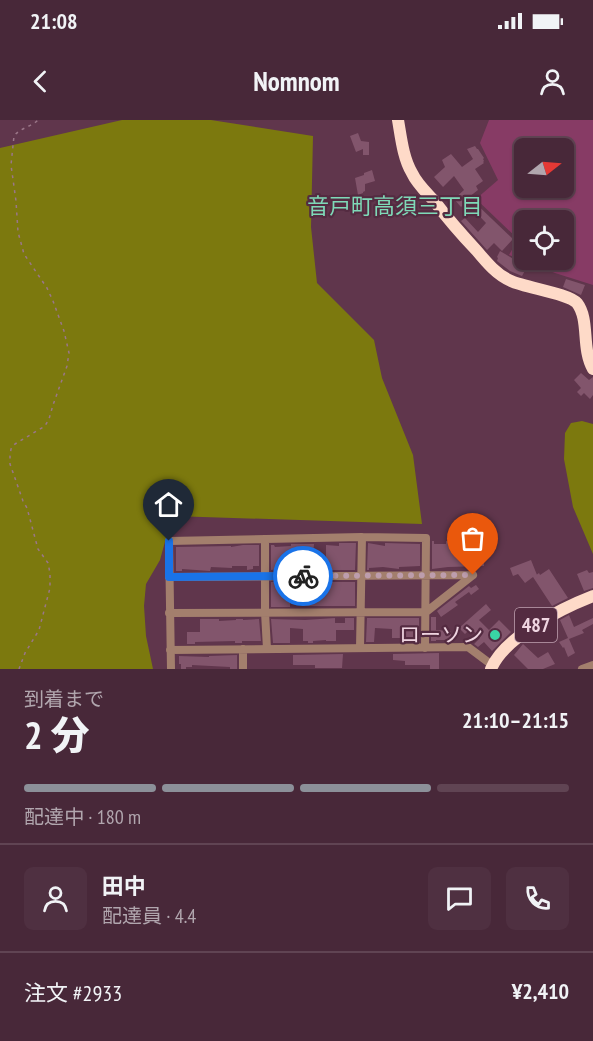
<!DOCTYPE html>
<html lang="ja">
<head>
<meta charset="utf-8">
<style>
  body { margin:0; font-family:"PT Sans Narrow","Noto Sans JP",sans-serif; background:#4f3041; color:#f1f3f6; height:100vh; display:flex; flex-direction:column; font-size:22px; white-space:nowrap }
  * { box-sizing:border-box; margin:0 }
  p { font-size:20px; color:#b1a6ae }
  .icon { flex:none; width:33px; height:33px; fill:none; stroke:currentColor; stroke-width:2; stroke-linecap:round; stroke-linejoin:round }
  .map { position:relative; height:549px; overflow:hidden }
  .side { display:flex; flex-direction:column; background:#482839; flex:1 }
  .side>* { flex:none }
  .needle { width:39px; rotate:73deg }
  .tools { position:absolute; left:514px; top:18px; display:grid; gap:12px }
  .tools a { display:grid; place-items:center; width:60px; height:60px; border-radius:9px; background:#482839; box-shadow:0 2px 4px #0004,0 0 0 2px #604453; font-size:30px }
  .pin { position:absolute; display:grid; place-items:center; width:51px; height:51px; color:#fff; margin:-62px -26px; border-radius:50% 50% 50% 0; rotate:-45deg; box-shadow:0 0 6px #0007 }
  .pin .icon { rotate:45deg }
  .courier { position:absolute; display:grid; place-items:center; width:60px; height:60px; margin:-30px; border:4px solid #1a73e8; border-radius:50%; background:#fff; color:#222; box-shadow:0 2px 8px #0007 }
  .head em { font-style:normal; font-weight:800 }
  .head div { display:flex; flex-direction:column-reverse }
  .head { display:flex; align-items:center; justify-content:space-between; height:102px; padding:0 24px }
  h1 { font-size:39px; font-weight:800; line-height:45px }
  .bar { display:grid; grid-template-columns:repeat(4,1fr); gap:9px 6px; align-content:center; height:72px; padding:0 24px }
  .bar i { height:8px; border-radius:4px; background:#604453 }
  .bar .active { background:#8c9099 }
  .bar p { grid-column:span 4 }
  .line { display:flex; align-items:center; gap:15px; padding:0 24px; border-top:2px solid #604453 }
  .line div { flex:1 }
  .round { display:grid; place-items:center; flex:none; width:63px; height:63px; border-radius:9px; background:#4f3041 }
  .status { display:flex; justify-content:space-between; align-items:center; height:42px; padding:0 30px; background:#482839; direction:ltr }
  .status svg { height:16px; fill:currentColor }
  header { display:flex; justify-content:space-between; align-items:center; height:78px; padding:0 24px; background:#482839; font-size:27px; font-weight:800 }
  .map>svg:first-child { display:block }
  .forest { fill:#7c790e }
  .water { fill:#873b65; fill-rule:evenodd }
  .building { fill:#82556c }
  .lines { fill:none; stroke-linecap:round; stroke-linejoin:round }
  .path { stroke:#9a7688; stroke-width:1.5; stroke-dasharray:3 4.5; stroke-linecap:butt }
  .minor { stroke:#a37f6d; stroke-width:8 }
  .highway { stroke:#fedac8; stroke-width:12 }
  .done { stroke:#bd9dad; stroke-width:6; stroke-dasharray:0 10.8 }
  .route { stroke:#1a73e8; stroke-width:8 }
  .poi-dot { fill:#39d4a5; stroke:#542b41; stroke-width:2 }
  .labels { text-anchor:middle; stroke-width:4.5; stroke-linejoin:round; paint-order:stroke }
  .shield { fill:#542b41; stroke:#c0a2b1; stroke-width:1.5 }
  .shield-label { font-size:20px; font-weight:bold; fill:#efd5e1 }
  .poi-label { font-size:21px; fill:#efd5e1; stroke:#542b41; text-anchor:end }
  .neighbourhood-label { font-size:22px; fill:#7fd9b8; stroke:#542b41 }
</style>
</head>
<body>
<div class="status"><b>21:08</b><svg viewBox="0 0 49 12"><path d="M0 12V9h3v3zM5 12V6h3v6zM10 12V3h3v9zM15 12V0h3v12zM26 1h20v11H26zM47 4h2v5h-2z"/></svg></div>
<header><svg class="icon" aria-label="back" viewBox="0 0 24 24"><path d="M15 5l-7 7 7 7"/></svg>Nomnom<svg class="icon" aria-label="person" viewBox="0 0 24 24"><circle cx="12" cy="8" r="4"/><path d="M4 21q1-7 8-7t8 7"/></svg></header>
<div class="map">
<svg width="593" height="549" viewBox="0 0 593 549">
  <rect width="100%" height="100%" fill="#60364c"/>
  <path class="forest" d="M122,0H211L313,16L311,107L317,163L374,220L382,258L413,335L422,404L172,396L160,440L146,464L144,486L146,516L153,549H0V28Z
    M582,301L593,304V434L573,387L564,339L565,313L571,303Z"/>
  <path class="water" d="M489,0H593V165L555,153L509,135L518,119L476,79L498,60L480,23ZM525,28H564V68H525ZM525,100H564V140H525Z"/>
  <path class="building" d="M358,13L361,21L369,22V35H363V29L356,32L350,16Z
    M475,26L477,29H478L484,38L483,39L484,41L483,42L484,43L475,49L483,61L476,66L478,70L469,77L513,119L502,131L494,123L487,130L461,101L465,98L478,112L486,103L466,82L461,87L454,79L464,70L454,56L443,67L434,57L445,47L442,40L451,34L462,47L473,39L467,29Z
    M372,50L375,61L365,64V71L363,72V73L358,75L355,58L364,55V53Z
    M500,131L527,147L522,156L510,151L497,141L498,138L497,137Z
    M566,159L585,165L581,175L563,167Z
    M581,253L589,260L593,257V275L590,279L584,273L581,276L577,272L581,268L574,260Z
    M432,421H434V424H446V421L457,422V437L484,438V446L448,447L432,449Z
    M339,423H356L355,450H328V449L299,446L271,450V425H274L275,427L291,426V424H314L313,437L326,439V425L339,426Z
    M368,423L385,426V423L420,424V446L399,447V449L383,447L369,448V450H367Z
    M243,425H259V446H253V449L247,450V446H232V448L211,447L210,451L182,449V451H176V427L231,426V427Z
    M531,440L537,455L535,456L539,453L540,455L549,449L568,478L552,486L533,457L525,463L518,454L513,456L510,448Z
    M587,450L589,453L593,452V468L584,471L577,454Z
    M271,462H277V466L293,465L294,462H302L301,477L313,476L315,462H355V486H302L303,482L290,483V487H271Z
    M476,465L479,469L471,475L469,472L455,482L458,485L441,497L437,491L469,466L471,468Z
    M486,484L491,490L479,500L489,510L499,500L511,512L492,531L484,522L478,527L474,524L480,518L471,508L465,514L459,508Z
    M569,495L574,507L593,498V504L582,510L584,513L569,519L575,533L568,537L564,527L563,528L559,522L568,518L560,500Z
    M431,497H436V510L451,511V520H436V521H431Z
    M335,498V503H345V498H354V510H336V521H326V520L313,521V523H308V521H303V509L290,508V523H273L271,499L305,500Z
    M367,498H419V521L404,522V518H392V509L375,508L374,522H366Z
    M200,499H219V501L236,500V499H243V500L259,499L261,521H242V523H235V521L195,522V524H187V512H200Z
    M523,524L538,538L548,532L555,544L543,549H528L514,535Z
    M439,533V549H430V545H405V541L393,540V534Z
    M343,534L342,548H315V545H293V535Z
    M237,535V549H230V547L192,545V547H186V549H181V544H179V536L209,537V536Z"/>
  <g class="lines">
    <path class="path" d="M19,549L25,533L39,510L50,468V453L48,443L38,429L27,388L23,381L10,344V336L11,329L15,324L45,306L49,299L53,285L67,246L69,233L64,211L53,181L47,168L24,134L18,112L16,81L11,45L14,16C20,8 31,7 38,0"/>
    <path class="minor" d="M265,419V492L267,529
      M169,457L473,455
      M169,493L426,492L473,455
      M360,528L362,417
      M243,529V549
      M170,530L468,527L492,545
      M171,549L169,421L362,417L426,418L425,528
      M582,549L593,545"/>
    <path class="highway" d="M398,0C401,17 403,38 412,53C417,64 427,73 435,82C448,99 462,115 477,131C487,143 497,155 511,161C526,168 568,173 577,183C590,200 581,228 593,249
      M491,549C504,517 562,488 593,476"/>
  </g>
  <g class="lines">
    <path class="done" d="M303,456L473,455"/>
    <path class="route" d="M169,421V457L303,456"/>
  </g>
  <circle class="poi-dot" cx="495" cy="515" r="6"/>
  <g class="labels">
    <rect class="shield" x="515" y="488" width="42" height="34" rx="4.5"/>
    <g class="shield-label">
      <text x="536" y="512">487</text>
    </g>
    <g class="poi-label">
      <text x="483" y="522">ローソン</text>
    </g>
    <g class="neighbourhood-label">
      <text x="395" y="94">音戸町高須三丁目</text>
    </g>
  </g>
</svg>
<div class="tools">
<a><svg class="needle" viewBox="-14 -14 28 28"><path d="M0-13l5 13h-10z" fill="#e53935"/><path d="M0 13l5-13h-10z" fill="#b1a6ae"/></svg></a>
<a><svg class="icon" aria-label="locate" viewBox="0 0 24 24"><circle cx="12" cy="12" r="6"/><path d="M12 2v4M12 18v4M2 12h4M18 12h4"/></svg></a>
</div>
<div class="pin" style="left:473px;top:455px;background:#ea580c"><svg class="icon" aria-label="bag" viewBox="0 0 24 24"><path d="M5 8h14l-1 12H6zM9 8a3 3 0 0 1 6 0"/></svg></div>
<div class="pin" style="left:169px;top:421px;background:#1f2937"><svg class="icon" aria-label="home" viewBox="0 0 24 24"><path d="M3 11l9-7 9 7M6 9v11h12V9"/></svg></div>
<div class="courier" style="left:303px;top:456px"><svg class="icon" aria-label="bike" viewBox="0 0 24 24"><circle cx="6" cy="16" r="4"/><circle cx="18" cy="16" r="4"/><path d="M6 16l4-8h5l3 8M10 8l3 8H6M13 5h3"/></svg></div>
</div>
<section class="side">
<div class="head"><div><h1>2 分</h1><p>到着まで</p></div><em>21:10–21:15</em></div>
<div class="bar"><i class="active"></i><i class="active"></i><i class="active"></i><i></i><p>配達中 · 180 m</p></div>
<div class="line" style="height:108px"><a class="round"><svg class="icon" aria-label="person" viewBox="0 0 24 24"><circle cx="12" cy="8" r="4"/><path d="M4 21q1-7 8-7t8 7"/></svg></a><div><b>田中</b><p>配達員 · 4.4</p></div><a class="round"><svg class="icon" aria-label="chat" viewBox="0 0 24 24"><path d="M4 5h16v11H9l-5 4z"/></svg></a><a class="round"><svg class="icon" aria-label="phone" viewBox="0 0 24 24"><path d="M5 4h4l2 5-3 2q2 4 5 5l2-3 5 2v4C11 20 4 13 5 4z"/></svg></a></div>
<div class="line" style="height:78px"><div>注文 #2933</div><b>¥2,410</b></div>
</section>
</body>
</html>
